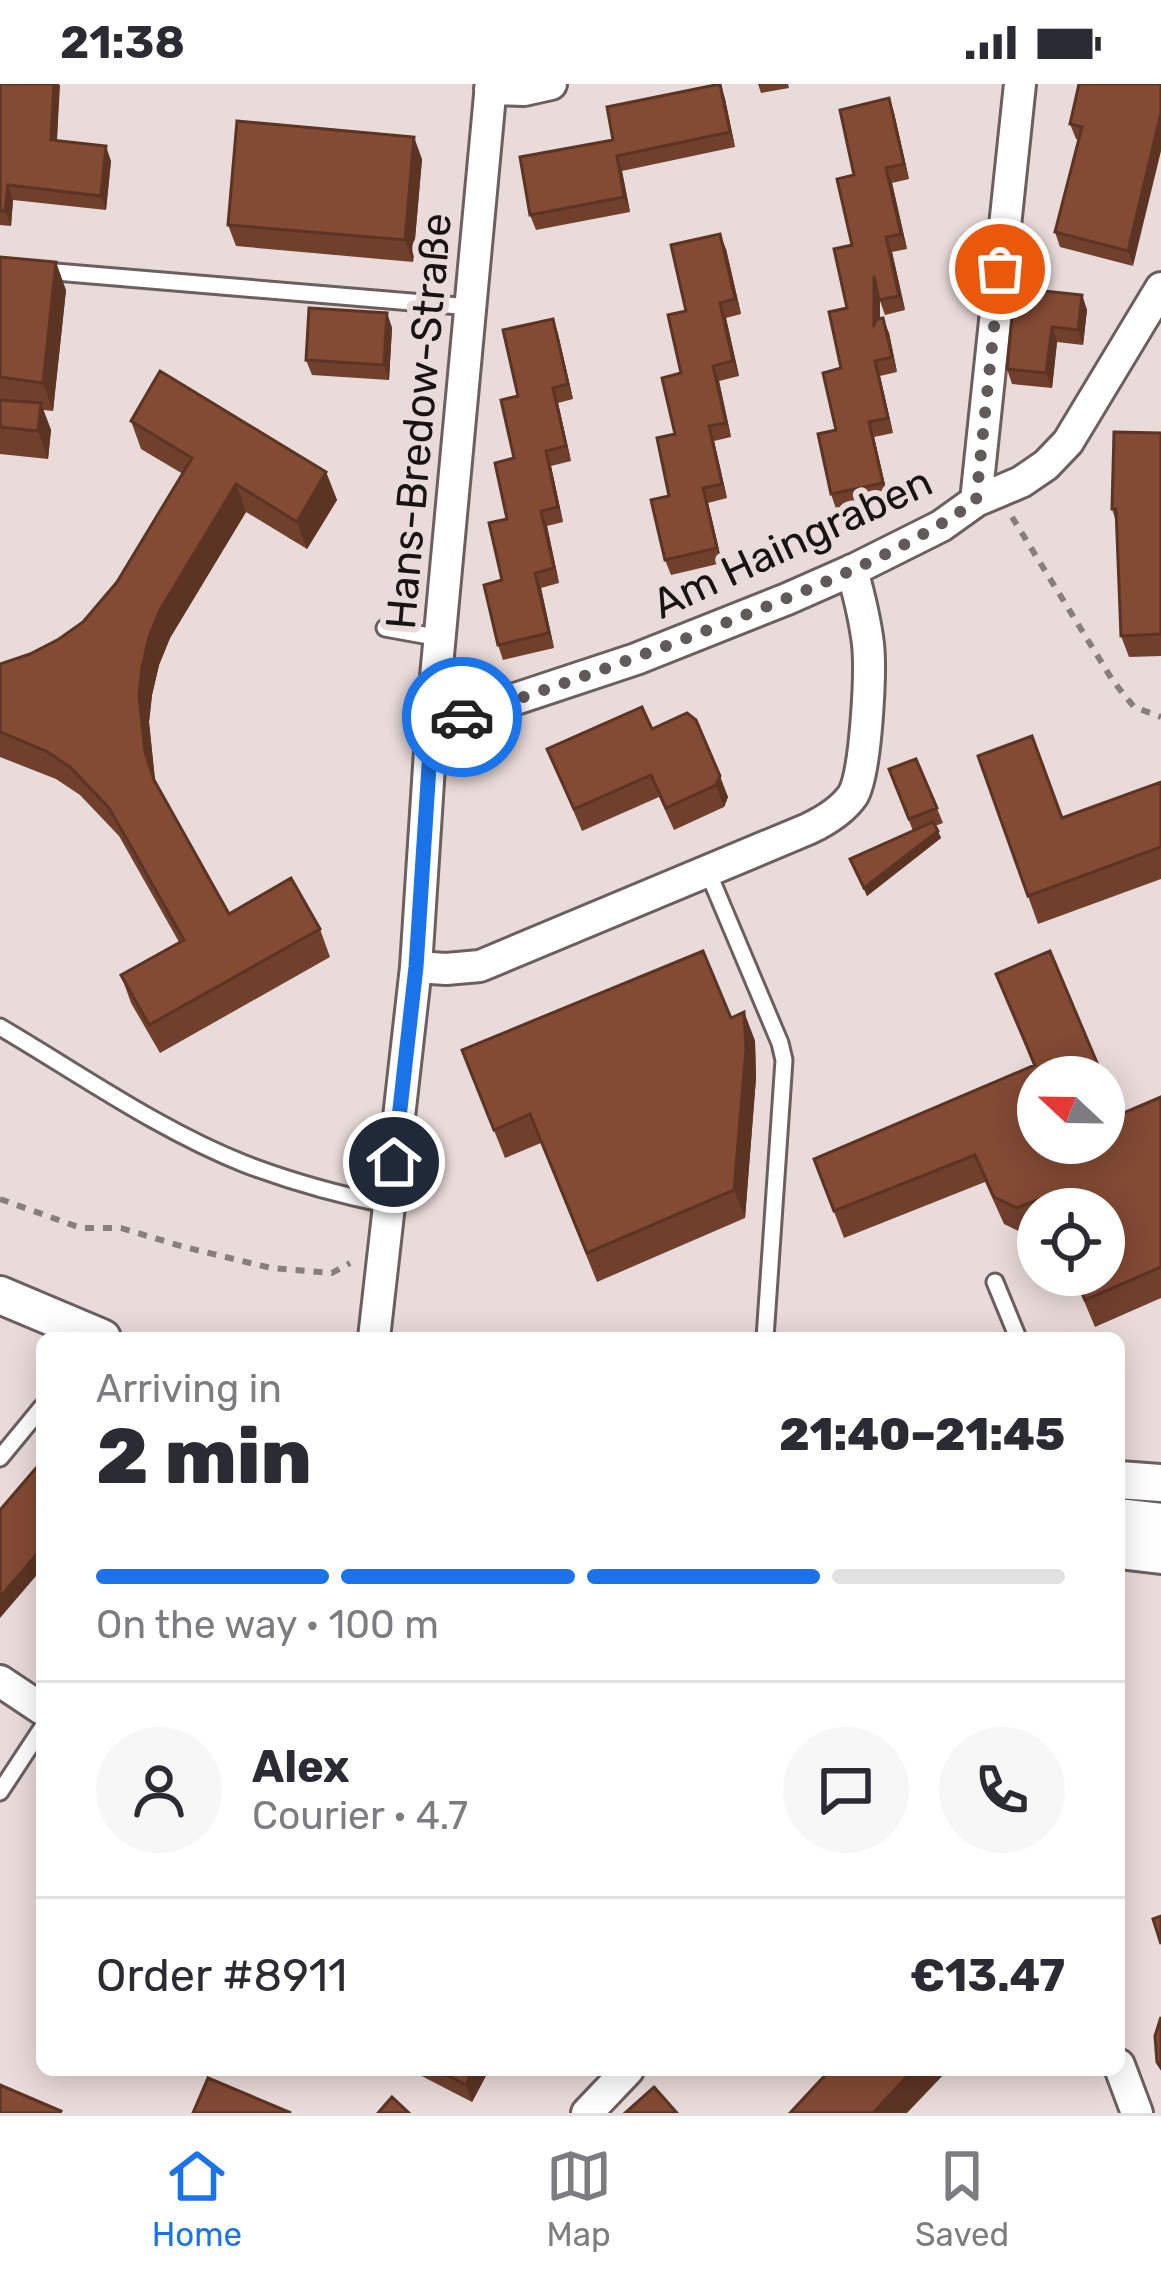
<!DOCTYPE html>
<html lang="en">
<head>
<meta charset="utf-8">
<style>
  body { margin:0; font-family:Rubik,sans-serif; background:#f7f7f7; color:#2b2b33; height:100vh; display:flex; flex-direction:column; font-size:45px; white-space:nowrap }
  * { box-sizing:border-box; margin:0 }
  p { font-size:39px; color:#7c7c81 }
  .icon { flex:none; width:66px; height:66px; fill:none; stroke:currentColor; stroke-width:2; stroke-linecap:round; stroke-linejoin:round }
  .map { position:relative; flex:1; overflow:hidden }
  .side { position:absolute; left:36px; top:1248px; width:1089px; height:744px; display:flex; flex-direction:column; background:#fff; border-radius:18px; box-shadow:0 6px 30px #0003 }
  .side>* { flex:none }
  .needle { width:78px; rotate:292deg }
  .controls { position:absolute; left:1017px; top:972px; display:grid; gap:24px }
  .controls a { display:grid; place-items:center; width:108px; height:108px; border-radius:50%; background:#fff; box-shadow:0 6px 30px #0003; font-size:60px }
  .pin { position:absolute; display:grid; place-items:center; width:102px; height:102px; color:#fff; margin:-51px; border:6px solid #fff; border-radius:50%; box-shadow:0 3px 12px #0007 }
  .courier { position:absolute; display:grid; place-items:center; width:120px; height:120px; margin:-60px; border:9px solid #1a73e8; border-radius:50%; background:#fff; color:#222; box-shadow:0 3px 15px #0007 }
  .summary em { font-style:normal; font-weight:800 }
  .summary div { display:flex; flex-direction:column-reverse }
  .summary { display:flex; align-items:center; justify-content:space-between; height:204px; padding:0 60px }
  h1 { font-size:78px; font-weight:800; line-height:90px }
  .bar { display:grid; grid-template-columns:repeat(4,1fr); gap:18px 12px; align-content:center; height:144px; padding:0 60px }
  .bar i { height:15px; border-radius:9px; background:#e1e1e2 }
  .bar .selected { background:#1a73e8 }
  .bar p { grid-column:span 4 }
  .line { display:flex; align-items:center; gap:30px; padding:0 60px; border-top:3px solid #e1e1e2 }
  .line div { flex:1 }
  .round { display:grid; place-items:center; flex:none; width:126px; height:126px; border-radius:63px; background:#f7f7f7 }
  .status { display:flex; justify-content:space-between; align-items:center; height:84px; padding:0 60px; background:#fff; direction:ltr }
  .status svg { height:33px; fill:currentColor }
  .tab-bar { display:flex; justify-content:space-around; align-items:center; height:168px; border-top:3px solid #e1e1e2; background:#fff; font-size:33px; color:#7c7c81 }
  .tab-bar a { display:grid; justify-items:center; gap:6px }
  .tab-bar .selected { color:#1a73e8 }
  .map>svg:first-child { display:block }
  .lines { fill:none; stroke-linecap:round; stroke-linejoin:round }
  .service-casing { stroke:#6b5f5f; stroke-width:21 }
  .minor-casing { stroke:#6b5f5f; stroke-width:36 }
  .tertiary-casing { stroke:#6b5f5f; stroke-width:42 }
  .path { stroke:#877e7d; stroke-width:6; stroke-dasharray:9 9; stroke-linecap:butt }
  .service { stroke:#fff; stroke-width:15 }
  .minor { stroke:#fff; stroke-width:30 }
  .tertiary { stroke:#fff; stroke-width:36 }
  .wall { fill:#71402d }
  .shaded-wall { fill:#5c3424 }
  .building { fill:#834a34; stroke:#5c3424; stroke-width:3 }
  .done { stroke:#625a59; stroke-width:12; stroke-dasharray:0 21.6 }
  .route { stroke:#1a73e8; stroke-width:15 }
  .labels { text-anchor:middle; stroke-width:12; stroke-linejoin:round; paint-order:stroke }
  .street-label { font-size:42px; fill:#191414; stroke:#e9dbda }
</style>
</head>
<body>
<div class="status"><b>21:38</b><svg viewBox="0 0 49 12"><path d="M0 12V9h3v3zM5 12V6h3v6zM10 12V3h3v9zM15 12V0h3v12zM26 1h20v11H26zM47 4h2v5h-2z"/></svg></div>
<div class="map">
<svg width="1161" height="2029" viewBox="0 0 1161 2029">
  <rect width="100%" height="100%" fill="#e9dbda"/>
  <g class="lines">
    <g class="service-casing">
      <path id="service" d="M44,187L471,223
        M385,544L440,554
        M708,788L780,959L784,976L765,1254
        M0,943C80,990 159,1046 245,1080C292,1098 340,1111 389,1121
        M995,1198L1018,1254
        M0,1374L42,1323
        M0,1708L42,1644"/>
    </g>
    <g class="minor-casing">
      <path id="minor" d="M490,5L524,6L551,0
        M976,417L1020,0
        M432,636L464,632L636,575L787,515L855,485L941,442L976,417L1021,398L1046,381L1068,358L1161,204
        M416,883L446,885L480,882L808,745C825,737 842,727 853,711C866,688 871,589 868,560C865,535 859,511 852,486
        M374,1254L416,883L432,636L491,0
        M0,1597L42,1625
        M1119,1981L1137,2029
        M587,2029L628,1986"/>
    </g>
    <g class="tertiary-casing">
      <path id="tertiary" d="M0,1211L102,1254
        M1119,1396L1161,1399
        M1119,1433L1161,1438
        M1119,1466L1161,1471"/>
    </g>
    <path class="path" d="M1012,433L1113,597L1134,623L1161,633
      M0,1115L81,1144H121L184,1163L271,1184L332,1189L350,1179"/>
    <use href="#service" class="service"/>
    <use href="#minor" class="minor"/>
    <use href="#tertiary" class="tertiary"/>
  </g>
  <path class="wall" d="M0,0H59L57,57L111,77L106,126L13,116L11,142L0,141Z
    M720,0L725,15L735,63L622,87L630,128L536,146L530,131L613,56Z
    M758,0H788L789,4L761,9Z
    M1079,0L1133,182L1060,163L1055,148L1079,56L1076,55L1070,40Z
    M889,14L894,29L909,95L892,99L907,165L892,168L905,226L885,231L880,217V234L889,249L897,288L880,292L893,349L874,353L888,414L836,425L831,410L852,161L854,91Z
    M422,75L413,178L236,162L228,141Z
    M726,165L741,230L726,234L739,292L719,297L731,353L714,357L727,414L708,419L722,479L671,491L665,476L681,289Z
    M0,173L66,206L53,327L43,326L51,346L48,375L0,370Z
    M1082,211L1087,226L1083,261L1057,258L1052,304L1012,300L1007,285Z
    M387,229L392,244L389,296L312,291L306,276Z
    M553,235L558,250L573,315L558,319L571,377L551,382L563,438L547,442L559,499L541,504L554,564L503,576L498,561L518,312Z
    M131,337L326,388L337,416L307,465L246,428L170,554L159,581L152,611L149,638L155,696L229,830L320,845L330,873L160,969L131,919L121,891L179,858L119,752L80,711L56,695L0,673V580L30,570L59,555L83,538L117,498L183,390L141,365Z
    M1161,349V572L1129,573L1121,552L1117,440L1112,425Z
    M687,629L728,713L724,723L674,746L659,713L582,747L547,665L652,645Z
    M978,672L1062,734L1161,698V795L1038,840Z
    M889,685L937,724L943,739L935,742L941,754L867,812L850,775L913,747Z
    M996,890L1119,1031L1161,1013V1214L1095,1243L1073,1191H1104V1125H1038V1147L1027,1151L1004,1140L985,1098L844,1154L814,1075L1033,981Z
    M744,928L755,957L756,994L745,1134L597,1198L541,1059L505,1074L462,966L731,934Z
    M410,1986H489L472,2018Z"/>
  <path class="shaded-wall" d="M54,0H59L60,2L56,71L51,56Z
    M720,0L725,15L735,63L730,48Z
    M889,14L894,29L909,95L904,80Z
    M1161,29V67L1133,182L1128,167Z
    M414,53L422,75L413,178L405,156Z
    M106,62L111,77L106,126L101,112Z
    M617,72L622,87L630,128L624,113Z
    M886,84L892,99L907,165L901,150Z
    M8,101L13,116L11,142L5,127Z
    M720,150L726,165L741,230L735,215Z
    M886,153L892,168L905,226L899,212Z
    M56,178L66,206L53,327L43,299Z
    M874,192L880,207V255L874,240Z
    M1082,211L1087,226L1083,261L1078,246Z
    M720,219L726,234L739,292L733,277Z
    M387,229L392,244L389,296L384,281Z
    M883,234L889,249L897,288L892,273Z
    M553,235L558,250L573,315L568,300Z
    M1052,243L1057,258L1052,304L1046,289Z
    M875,277L880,292L893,349L888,334Z
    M713,282L719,297L731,353L726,339Z
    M553,304L558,319L571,377L566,362Z
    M41,319L51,346L48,375L38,347Z
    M869,338L874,353L888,414L883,399Z
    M709,342L714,357L727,414L722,400Z
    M546,367L551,382L563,438L558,423Z
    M326,388L337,416L307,465L297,438Z
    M236,400L246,428L170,554L159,581L152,611L149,638L155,696L145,668L139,611L142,583L149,553L160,526Z
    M703,404L708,419L722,479L717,464Z
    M541,427L547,442L559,499L554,484Z
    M535,489L541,504L554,564L549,549Z
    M720,692L728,713L724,723L716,701Z
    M938,747L941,754L867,812L864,804Z
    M744,928L755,957L756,994L745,1134L734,1106Z
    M42,1464V1485L0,1534V1513Z
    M473,1986H489L472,2018L466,2001Z
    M913,1986H948L907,2029H873Z"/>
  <path class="building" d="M0,0H54L51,56L106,62L101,112L8,101L5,127H0Z
    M720,0L730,48L617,72L624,113L530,131L520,73L613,56L607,23Z
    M1079,0H1161V29L1128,167L1055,148L1082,43L1070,40Z
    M889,14L904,80L886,84L901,150L886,153L899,212L879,216L874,192V240L877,235L883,234L892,273L875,277L888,334L869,338L883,399L831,410L818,350L836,346L823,289L841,284L829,228L847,224L834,165L852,161L837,95L854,91L840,26Z
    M237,37L414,53L405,156L228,141Z
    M720,150L735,215L720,219L733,277L713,282L726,339L709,342L722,400L703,404L717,464L665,476L651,416L669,412L657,354L675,350L662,294L681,289L668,231L686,227L671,161Z
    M0,173L56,178L43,299L0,293Z
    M1015,204L1082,211L1078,246L1052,243L1046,289L1007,285Z
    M309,224L387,229L384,281L306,276Z
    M553,235L568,300L553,304L566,362L546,367L558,423L541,427L554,484L535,489L549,549L498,561L484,501L502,496L489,439L507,435L495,379L514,374L501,316L518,312L503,246Z
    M160,287L326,388L297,438L236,400L160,526L149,553L142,583L139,611L145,668L154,696L229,830L291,794L320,845L149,941L121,891L184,856L109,724L70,683L46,667L0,648V580L30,570L59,555L83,538L117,498L192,374L131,337Z
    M0,316L41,319L38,347L0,343Z
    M1114,348L1161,349V550L1121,552L1116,425H1112Z
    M642,623L652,645L687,629L696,636L720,692L716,701L666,724L651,691L574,725L547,665Z
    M1032,652L1062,734L1161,698V763L1028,812L978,672Z
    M916,675L937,724L909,735L889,685Z
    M933,738L938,747L864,804L850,775Z
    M703,867L731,934L744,928L746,965L734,1106L587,1169L530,1030L494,1046L462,966Z
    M1050,867L1103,993H1038V1059H1104V995L1119,1031L1161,1013V1183L1085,1216L1074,1191H1104V1125H1046L1042,1114L1017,1124L994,1113L975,1071L834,1127L814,1075L1035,981L996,890Z
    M42,1377V1464L0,1513V1426Z
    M1161,1832V1860L1153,1835Z
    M1161,1933V1984L1157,1978L1155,1952Z
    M437,1986H473L466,2001Z
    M830,1986H913L873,2029H790Z
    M208,1994L291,2029H193Z
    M0,2001L61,2027L60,2029H0Z
    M654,2003L677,2029H625Z
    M392,2013L409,2029H378Z"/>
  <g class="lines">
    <path class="done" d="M462,633C555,604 647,570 738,534C820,501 903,468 976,417L1000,185"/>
    <path class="route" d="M394,1078L416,883L432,636L462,633"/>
  </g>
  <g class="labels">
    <g class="street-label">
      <text transform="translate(418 337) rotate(-85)" y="15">Hans-Bredow-Straße</text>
      <text transform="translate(792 458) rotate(-25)" y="15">Am Haingraben</text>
    </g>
  </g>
</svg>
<div class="controls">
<a><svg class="needle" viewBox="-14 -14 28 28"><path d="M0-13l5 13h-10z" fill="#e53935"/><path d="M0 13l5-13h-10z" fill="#7c7c81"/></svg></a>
<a><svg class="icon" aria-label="locate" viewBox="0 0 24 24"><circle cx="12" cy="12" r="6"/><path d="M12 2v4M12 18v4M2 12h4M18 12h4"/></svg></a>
</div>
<div class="pin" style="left:1000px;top:185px;background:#ea580c"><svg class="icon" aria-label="bag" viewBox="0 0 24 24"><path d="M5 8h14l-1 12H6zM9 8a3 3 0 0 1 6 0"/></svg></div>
<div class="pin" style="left:394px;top:1078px;background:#1f2937"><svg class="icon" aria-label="home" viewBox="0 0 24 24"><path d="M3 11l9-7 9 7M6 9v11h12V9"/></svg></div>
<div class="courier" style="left:462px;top:633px"><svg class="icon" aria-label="car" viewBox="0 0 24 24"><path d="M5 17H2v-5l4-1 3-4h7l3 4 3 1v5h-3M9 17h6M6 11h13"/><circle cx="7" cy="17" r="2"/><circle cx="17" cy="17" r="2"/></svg></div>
<section class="side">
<div class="summary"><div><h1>2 min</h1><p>Arriving in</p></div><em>21:40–21:45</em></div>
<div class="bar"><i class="selected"></i><i class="selected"></i><i class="selected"></i><i></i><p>On the way · 100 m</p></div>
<div class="line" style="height:216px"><a class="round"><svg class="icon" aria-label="person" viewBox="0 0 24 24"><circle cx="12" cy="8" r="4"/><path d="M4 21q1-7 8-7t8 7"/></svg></a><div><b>Alex</b><p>Courier · 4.7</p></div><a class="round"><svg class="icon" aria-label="chat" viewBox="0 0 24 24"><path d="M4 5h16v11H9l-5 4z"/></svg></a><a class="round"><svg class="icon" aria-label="phone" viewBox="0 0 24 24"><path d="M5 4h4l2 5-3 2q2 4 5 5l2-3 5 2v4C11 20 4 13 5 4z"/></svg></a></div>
<div class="line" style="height:156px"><div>Order #8911</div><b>€13.47</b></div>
</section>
</div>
<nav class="tab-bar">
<a class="selected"><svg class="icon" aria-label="home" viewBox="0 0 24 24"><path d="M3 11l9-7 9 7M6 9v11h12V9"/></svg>Home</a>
<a><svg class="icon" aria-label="map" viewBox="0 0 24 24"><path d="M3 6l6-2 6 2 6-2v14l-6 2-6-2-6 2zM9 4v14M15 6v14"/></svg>Map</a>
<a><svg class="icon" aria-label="saved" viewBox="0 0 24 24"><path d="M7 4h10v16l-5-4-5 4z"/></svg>Saved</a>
</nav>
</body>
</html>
